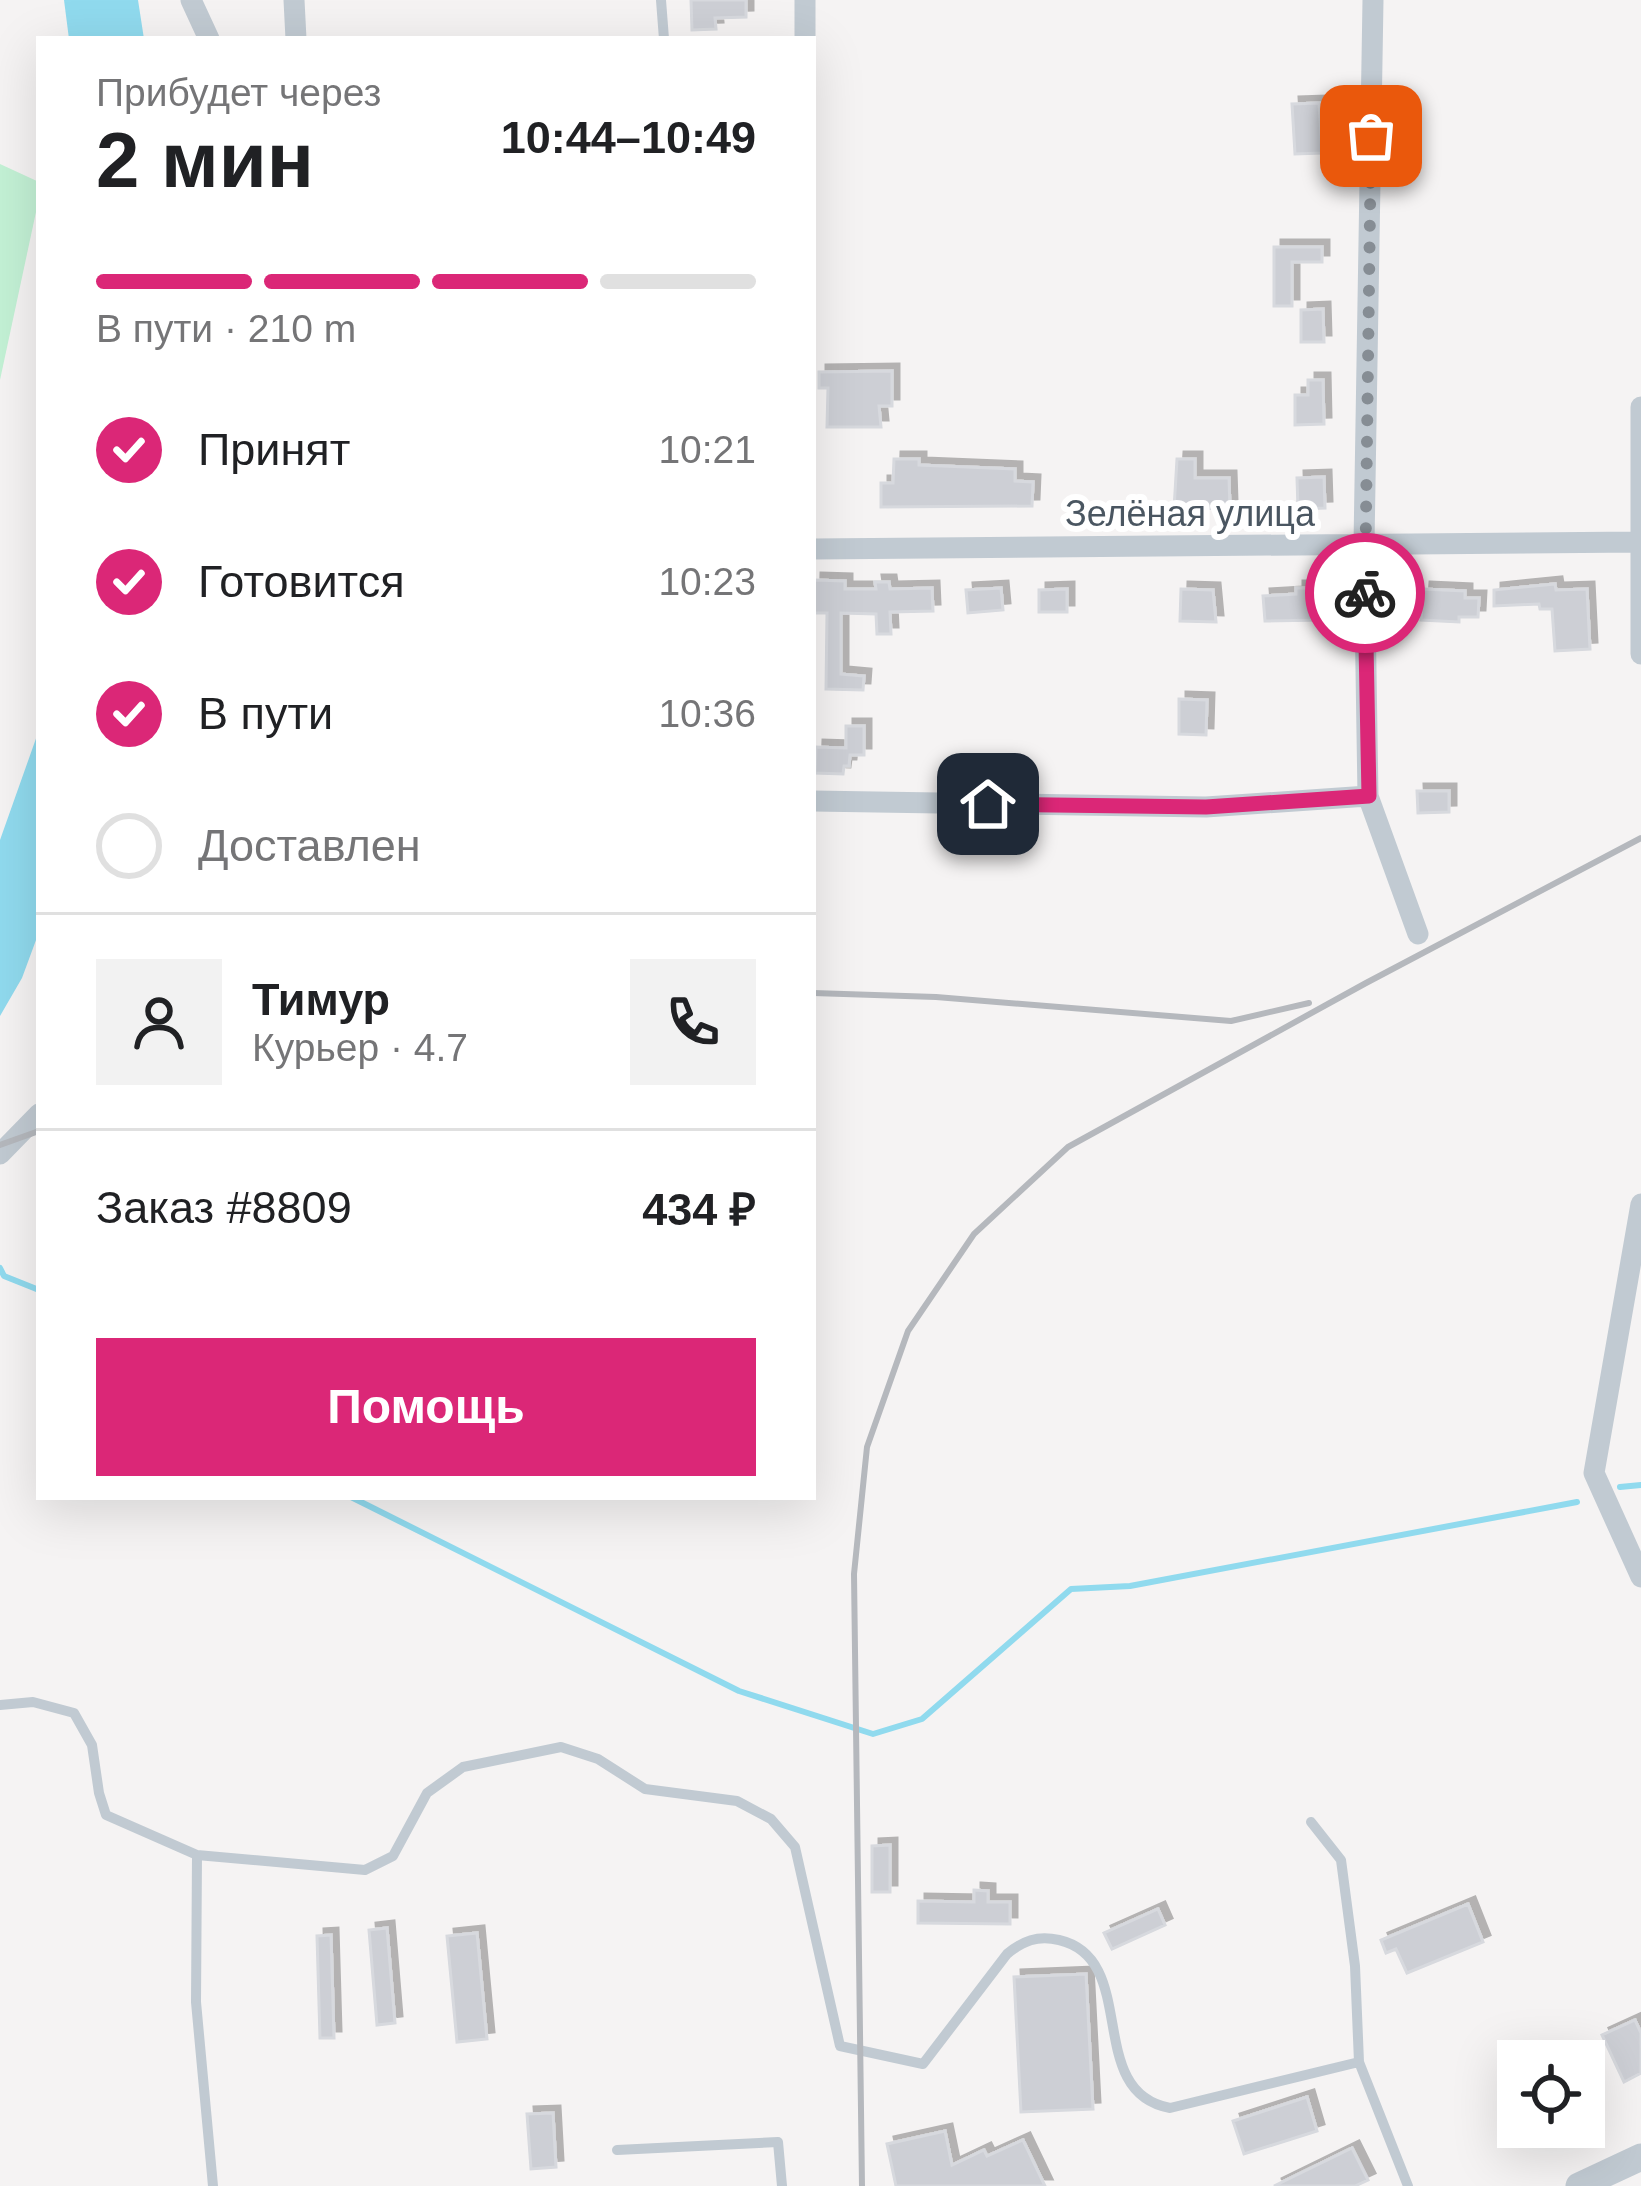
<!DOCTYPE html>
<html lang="ru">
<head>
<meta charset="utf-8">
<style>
  body { margin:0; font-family:Helvetica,sans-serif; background:#f2f2f2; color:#202124; height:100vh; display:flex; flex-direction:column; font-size:45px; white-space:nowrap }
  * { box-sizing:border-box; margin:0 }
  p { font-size:39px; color:#757577 }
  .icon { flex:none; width:66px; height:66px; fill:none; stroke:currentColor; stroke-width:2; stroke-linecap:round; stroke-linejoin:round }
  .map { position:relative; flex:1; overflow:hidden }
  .sheet { position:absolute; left:36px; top:36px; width:780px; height:1464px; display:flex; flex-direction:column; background:#fff; border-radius:0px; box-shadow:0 12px 48px #0002 }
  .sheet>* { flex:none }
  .controls { position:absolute; left:1497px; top:2040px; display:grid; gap:24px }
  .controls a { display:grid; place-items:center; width:108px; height:108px; border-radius:0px; background:#fff; box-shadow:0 12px 48px #0002; font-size:60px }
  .pin { position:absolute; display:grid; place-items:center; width:102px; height:102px; color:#fff; margin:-51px; border-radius:24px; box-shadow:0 6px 18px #0006 }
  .courier { position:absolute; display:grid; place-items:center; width:120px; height:120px; margin:-60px; border:9px solid #db2777; border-radius:50%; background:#fff; color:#222; box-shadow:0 3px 15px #0007 }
  .head em { font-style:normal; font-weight:700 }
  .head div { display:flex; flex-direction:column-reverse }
  .head { display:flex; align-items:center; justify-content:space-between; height:204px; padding:0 60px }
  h1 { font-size:78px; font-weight:700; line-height:90px }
  .bar { display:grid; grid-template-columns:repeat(4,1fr); gap:18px 12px; align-content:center; height:144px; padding:0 60px }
  .bar i { height:15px; border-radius:9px; background:#e0e0e0 }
  .bar .on { background:#db2777 }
  .bar p { grid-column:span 4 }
  .line { display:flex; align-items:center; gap:30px; padding:0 60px; border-top:3px solid #e0e0e0 }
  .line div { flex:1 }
  .round { display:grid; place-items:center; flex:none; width:126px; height:126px; border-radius:0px; background:#f2f2f2 }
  ol { padding:0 60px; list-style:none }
  li { display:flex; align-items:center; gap:36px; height:132px }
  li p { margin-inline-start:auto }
  li .icon { padding:12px; border-radius:50%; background:#db2777; color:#fff; stroke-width:4 }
  li:last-child { color:#757577 }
  li i { width:66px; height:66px; border:6px solid #e0e0e0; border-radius:50% }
  .cta { display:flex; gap:24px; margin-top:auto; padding:24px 60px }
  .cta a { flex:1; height:138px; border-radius:0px; background:#db2777; color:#fff; font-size:48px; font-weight:700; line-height:138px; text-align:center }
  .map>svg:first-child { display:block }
  .green { fill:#c3f1d5 }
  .water { fill:#90daee }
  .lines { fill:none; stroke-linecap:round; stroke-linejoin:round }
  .stream { stroke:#90daee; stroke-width:6 }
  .building { fill:#cdcfd5; stroke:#d7d9de; stroke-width:3; filter:url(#shadow) }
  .service { stroke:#c1cad2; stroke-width:10 }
  .minor { stroke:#c1cad2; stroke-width:21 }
  .tertiary { stroke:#c1cad2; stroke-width:27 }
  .rail { stroke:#b5b8bd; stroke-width:6 }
  .done { stroke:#868d94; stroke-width:12; stroke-dasharray:0 21.6 }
  .route { stroke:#db2777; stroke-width:15 }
  .labels { text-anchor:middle; stroke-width:12; stroke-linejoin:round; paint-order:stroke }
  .street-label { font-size:36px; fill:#4a5661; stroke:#fff }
</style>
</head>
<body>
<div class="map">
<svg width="1641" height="2186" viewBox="0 0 1641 2186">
  <defs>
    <filter id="shadow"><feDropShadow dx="7" dy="-7" stdDeviation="0" flood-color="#0004"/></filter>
  </defs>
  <rect width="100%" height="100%" fill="#f5f3f3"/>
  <path class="green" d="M0,164L39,182V198L0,380Z"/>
  <path class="water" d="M64,0H138L144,39H69Z
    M39,730V932L22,978L0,1016V840Z"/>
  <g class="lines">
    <path class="stream" d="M0,1268L4,1276L39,1290
      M1620,1487L1641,1485
      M351,1497L739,1691L873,1734L922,1719L1071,1589L1130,1586L1577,1502"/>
  </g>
  <path class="building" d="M691,0H746V17L715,18L716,29L692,30Z
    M1319,103L1322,153L1295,154L1292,104Z
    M1274,247H1322V262H1292V306H1274Z
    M1323,309L1324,342H1301V310Z
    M892,371V406H879L881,427H827L828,388H819V372Z
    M1308,380H1323L1324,424L1295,425V395H1308Z
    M894,459H919V465L1015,469V481L1033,482L1032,506L881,507V483H893Z
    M1177,459H1195V478H1229L1230,508L1174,509Z
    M1324,477L1325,508L1298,509L1297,478Z
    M814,580L845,581V589H876L875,582H889L890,589L932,588L933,611L890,612L891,634H877L876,614L841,613V674L864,676L863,690L826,689L827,613H813Z
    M1555,584L1556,590L1587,589L1590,649L1555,651L1552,609H1540L1539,604L1494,606V590Z
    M1001,588L1003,610L968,613L966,590Z
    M1296,588H1324L1325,620L1265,621L1263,596L1296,594Z
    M1067,589V612H1039V590Z
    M1181,589L1213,590L1216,622L1180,621Z
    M1423,589L1465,591V598H1479L1478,617H1459V622L1421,620Z
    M1179,699L1207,700L1206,735L1179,734Z
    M846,726H864V755H850L849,766H844L843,774L815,773L816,747L846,748Z
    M1417,791H1449V812L1418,813Z
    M890,1845V1892H872V1846Z
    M974,1890L988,1891V1902H1010V1924L918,1923V1901L974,1902Z
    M1468,1904L1483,1942L1407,1973L1396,1949L1386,1953L1381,1940Z
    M1158,1909L1165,1925L1112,1949L1104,1933Z
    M387,1928L395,2023L377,2025L369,1930Z
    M477,1933L487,2039L457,2042L447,1936Z
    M331,1935L334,2038H320L317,1936Z
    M1086,1974L1093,2109L1021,2112L1014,1977Z
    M1635,2020L1641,2033V2073L1624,2082L1602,2035Z
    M1307,2097L1317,2131L1244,2154L1233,2121Z
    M553,2113L556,2167L531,2169L527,2114Z
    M945,2131L952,2165L984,2150L987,2156L1023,2140L1045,2186H896L887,2144Z
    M1352,2148L1368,2180L1355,2186H1274Z"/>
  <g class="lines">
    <path class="service" d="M661,0L664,39
      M0,1705L33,1702L74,1713L92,1745L99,1793L106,1815L197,1855
      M1311,1822L1341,1860L1355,1966L1359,2062
      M617,2150L778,2142L782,2186
      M213,2186L196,2002L197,1855L365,1870L393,1856L427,1793L463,1767L561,1747L598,1759L645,1789L737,1801L771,1819L795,1847L840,2046L923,2064L1007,1954C1023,1941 1037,1935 1059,1940C1141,1959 1083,2092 1170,2108L1359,2062L1408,2186"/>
    <path class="minor" d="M191,0L209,39
      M294,0L296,39
      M1373,0L1364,544L1368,796L1418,934
      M805,39V0
      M1641,407V654
      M813,549L1639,542
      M813,801L1206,807L1368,796
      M0,1154L39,1114
      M1641,1204L1594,1473L1641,1577"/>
    <path class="tertiary" d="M1579,2186L1641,2157"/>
    <path class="rail" d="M813,993L936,997L1231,1021L1309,1003
      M0,1145L39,1131
      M862,2186L854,1574L867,1447L908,1331L974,1234L1068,1147L1366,983L1641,838"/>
  </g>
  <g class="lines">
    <path class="done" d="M1365,593L1371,136"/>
    <path class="route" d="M988,804L1206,807L1369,796L1365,593"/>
  </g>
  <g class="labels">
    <g class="street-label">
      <text x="1190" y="526">Зелёная улица</text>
    </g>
  </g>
</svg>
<div class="controls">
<a><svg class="icon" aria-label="locate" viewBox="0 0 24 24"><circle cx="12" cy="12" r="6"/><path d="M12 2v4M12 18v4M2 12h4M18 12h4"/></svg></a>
</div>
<div class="pin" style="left:1371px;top:136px;background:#ea580c"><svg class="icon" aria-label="bag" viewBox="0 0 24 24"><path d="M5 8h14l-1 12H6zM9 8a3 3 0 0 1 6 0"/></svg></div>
<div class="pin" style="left:988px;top:804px;background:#1f2937"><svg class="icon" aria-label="home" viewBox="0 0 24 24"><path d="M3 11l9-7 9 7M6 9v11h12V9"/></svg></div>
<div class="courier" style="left:1365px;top:593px"><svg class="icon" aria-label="bike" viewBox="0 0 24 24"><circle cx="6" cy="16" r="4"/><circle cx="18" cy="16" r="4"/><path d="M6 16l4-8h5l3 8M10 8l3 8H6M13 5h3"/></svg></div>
<section class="sheet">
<div class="head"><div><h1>2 мин</h1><p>Прибудет через</p></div><em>10:44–10:49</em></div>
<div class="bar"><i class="on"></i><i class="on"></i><i class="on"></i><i></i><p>В пути · 210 m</p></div>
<ol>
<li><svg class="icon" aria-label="check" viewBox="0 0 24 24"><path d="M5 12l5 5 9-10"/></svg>Принят<p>10:21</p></li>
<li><svg class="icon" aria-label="check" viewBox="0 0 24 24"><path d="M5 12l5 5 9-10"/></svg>Готовится<p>10:23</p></li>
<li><svg class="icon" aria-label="check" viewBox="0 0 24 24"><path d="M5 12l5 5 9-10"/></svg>В пути<p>10:36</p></li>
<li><i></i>Доставлен</li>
</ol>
<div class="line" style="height:216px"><a class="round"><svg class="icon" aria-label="person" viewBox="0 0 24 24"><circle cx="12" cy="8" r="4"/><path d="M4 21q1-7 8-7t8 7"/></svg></a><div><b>Тимур</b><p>Курьер · 4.7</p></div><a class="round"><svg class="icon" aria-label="phone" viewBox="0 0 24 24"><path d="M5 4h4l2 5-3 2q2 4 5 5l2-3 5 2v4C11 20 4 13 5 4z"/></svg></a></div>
<div class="line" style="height:156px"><div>Заказ #8809</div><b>434 ₽</b></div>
<div class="cta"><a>Помощь</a></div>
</section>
</div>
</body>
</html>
